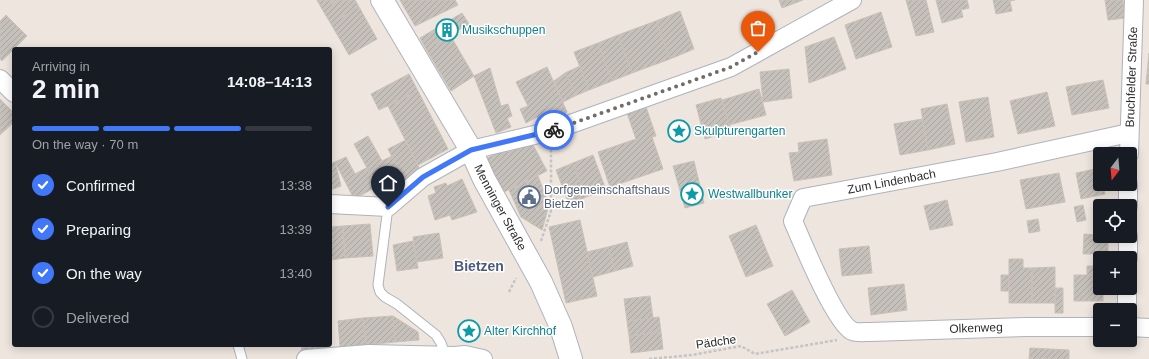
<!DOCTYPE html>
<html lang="en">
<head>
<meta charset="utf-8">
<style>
  body { margin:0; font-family:Helvetica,sans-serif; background:#242831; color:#f1f3f6; height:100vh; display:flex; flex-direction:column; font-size:15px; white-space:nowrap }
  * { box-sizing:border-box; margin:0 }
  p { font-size:13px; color:#9ea1a6 }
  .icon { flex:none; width:22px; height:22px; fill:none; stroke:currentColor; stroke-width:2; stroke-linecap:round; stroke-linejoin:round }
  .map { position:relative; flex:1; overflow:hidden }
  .side { position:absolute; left:12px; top:47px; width:320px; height:300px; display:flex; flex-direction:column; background:#171b24; border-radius:4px; box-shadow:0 2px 10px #0003 }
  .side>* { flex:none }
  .needle { width:26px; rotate:196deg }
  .fabs { position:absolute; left:1093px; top:147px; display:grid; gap:8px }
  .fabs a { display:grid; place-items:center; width:44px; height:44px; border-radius:4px; background:#171b24; box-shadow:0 2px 10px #0003; font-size:20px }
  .pin { position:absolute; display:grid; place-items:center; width:34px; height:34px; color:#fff; margin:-41px -17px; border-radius:50% 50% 50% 0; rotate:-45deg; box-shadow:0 0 4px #0007 }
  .pin .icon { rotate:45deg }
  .courier { position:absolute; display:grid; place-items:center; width:40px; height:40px; margin:-20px; border:3px solid #4078f9; border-radius:50%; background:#fff; color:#222; box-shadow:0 1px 5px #0007 }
  .overview em { font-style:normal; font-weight:700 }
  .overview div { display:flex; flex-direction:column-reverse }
  .overview { display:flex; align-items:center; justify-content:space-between; height:68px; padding:0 20px }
  h1 { font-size:26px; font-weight:700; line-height:30px }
  .bar { display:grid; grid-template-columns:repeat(4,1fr); gap:6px 4px; align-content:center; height:48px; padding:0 20px }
  .bar i { height:5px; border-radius:3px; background:#363941 }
  .bar .current { background:#4078f9 }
  .bar p { grid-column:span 4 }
  ol { padding:0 20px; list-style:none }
  li { display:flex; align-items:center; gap:12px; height:44px }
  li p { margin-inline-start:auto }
  li .icon { padding:4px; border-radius:50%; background:#4078f9; color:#fff; stroke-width:4 }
  li:last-child { color:#9ea1a6 }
  li i { width:22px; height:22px; border:2px solid #363941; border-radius:50% }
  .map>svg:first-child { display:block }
  .building { fill:url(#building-hatch); stroke:#c9c1b8 }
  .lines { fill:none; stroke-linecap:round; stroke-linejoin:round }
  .service-casing { stroke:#aeb3bc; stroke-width:11 }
  .minor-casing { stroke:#aeb3bc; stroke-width:20 }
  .tertiary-casing { stroke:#aeb3bc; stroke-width:24 }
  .path { stroke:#c4c4c4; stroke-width:2.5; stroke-dasharray:3 2; stroke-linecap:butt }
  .service { stroke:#fff; stroke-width:9 }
  .minor { stroke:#fff; stroke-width:18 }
  .tertiary { stroke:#fff; stroke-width:22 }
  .done { stroke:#706d6a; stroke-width:4; stroke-dasharray:0 7.2 }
  .route { stroke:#4078f9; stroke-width:5 }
  .labels { text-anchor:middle; stroke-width:3; stroke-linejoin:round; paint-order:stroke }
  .culture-label { font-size:12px; fill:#0d838f; stroke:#fff; text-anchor:start }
  .street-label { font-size:12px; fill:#2c2c2c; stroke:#fff }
  .service-label { font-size:12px; fill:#4e5e75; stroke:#fff; text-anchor:start }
  .quarter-label { font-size:14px; font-weight:bold; fill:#4c5a7d; stroke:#fff }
</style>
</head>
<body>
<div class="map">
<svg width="1149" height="359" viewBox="0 0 1149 359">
  <defs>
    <pattern id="building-hatch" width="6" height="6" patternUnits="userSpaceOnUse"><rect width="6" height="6" fill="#c6c0ba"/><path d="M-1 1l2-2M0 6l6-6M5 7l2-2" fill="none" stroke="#aaa5a0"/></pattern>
  </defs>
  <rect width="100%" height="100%" fill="#ede5de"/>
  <path class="building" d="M317,0H338L322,9Z
    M338,0H355L359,7L331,24L322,9Z
    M400,0H455L458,5L415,26Z
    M779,0H803L782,8Z
    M906,0H926L934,32L916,36Z
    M936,0H967L969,8L961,10L963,17L942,23Z
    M993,0H1015L1010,1L1012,11L996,14Z
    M1105,0H1123L1125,18L1108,20Z
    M359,7L377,39L349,55L331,24Z
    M680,11L694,49L670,59L656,21Z
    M881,12L892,47L856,59L845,25Z
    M462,13L469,24L426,49L420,38Z
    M6,15L27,36L2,61L0,59V21Z
    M656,21L670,59L632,73L618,35Z
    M450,35L474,76L451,91L426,49Z
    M618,35L632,73L612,81L598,43Z
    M834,37L846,69L809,83L805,47Z
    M598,43L612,81L589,90L574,52Z
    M1149,53V84H1146Z
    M580,66L589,90L577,95L565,73Z
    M547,67L567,112L543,125L537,117L526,123L520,109L528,106L516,82Z
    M490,68L501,106L508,104L512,116L507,118L511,127L496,133L474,76Z
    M789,69L792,98L763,102L760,72Z
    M565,73L577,95L563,102L554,81Z
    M409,74L418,91L379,110L371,94Z
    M1103,80L1109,108L1072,115L1066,87Z
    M759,89L766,115L729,125L722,100Z
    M418,91L448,149L418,165L388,106Z
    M1047,92L1055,126L1018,134L1010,101Z
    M988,97L994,137L966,142L959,102Z
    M721,98L730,127L717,131L718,135L705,139L696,105Z
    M0,99L14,113V122L0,135Z
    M947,104L955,144L928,150L921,109Z
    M646,107L656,136L652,137L663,169L610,187L598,152L636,139L627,113Z
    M922,119L928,150L900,155L894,124Z
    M368,136L382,161L392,156L404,180L380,192L354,144Z
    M827,139L832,175L794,181L789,153L799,152L798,143Z
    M406,140L421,172L404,180L388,149Z
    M531,141L547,171L504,192L486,159L504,149L508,152Z
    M593,155L606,190L586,197L573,163Z
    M346,157L355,174L368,167L378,186L354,199L335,162Z
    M694,161L704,203L685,208L673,166Z
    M335,162L341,186L330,190V164Z
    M573,163L586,197L569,204L556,170Z
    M1100,168V184H1103L1105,194L1081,199L1076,173Z
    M1059,173L1065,202L1026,209L1020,180Z
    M538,176L549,205L542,230L521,217L509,190Z
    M462,179L477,212L452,220L450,215L435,220L428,196L436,193L434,187L446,183L447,186Z
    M947,200L953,225L930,230L924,206Z
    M1083,205L1086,220L1077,222L1074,207Z
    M1038,219L1040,231L1029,233L1027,221Z
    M580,220L597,296L566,303L549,227Z
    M370,224L373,256L345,258L343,226Z
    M756,225L773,266L746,277L729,236Z
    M343,226L345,258L330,260V227Z
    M439,233L443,258L417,262L413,237Z
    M1084,234L1108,236V254H1083Z
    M413,241L418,268L397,271L393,245Z
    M627,242L633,266L615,271L608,247Z
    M869,246L872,273L842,276L839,249Z
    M608,247L615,271L593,277L587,252Z
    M1009,259H1023V268H1032V303H1009Z
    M1087,266H1100V275H1087Z
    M1055,267V303H1032V268Z
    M1001,275H1009V291H1001Z
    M1074,275H1100V288H1103V301H1074Z
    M904,284L907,310L871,315L868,288Z
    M1055,288H1063V313H1055Z
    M792,290L810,322L785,336L767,304Z
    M650,296L653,318L627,321L624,299Z
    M393,316L418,332L419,340L395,342Z
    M393,316L395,342L366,345L363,318Z
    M659,317L661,332L629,336L627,321Z
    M363,318L366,345L340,347L338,321Z
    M661,332L663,349L631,353L629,336Z
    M302,345H326V353L301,352Z
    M1030,348L1069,350V359H1029Z"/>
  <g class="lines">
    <g class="service-casing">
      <path id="service" d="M388,207L378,285L380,292L385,297L397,304L436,335L441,343L445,355
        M238,345L242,359"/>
    </g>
    <g class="minor-casing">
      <g id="minor">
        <path d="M0,79L14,93"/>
        <path id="s1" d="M1129,154L1134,0"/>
        <path d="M330,204L388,207L423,177L471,150L551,131L731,67L852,0"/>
        <path d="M1128,206V184"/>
        <path d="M1128,258V236"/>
        <path d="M1127,310V288"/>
        <path id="s2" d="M1100,327H1027L870,332C865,332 857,333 852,331C835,322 802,242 793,221L803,198L997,162L1129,133"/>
        <path d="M1130,327L1149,328"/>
        <path d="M306,359L369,354L455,356L465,355L483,359"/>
      </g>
    </g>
    <g class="tertiary-casing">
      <g id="tertiary">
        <path id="s3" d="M382,0L471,150L484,179L541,282L561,327L571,359"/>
      </g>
    </g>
    <path class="path" d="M541,241L551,211V149
      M509,292L516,278
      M649,359L692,355L741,346L755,354L837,340"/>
    <use href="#service" class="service"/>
    <use href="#minor" class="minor"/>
    <use href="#tertiary" class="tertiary"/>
  </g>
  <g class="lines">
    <path class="done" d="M554,130L731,67L758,52"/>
    <path class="route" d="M388,207L423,177L471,150L554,130"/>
  </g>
  <defs>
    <g id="building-ring" transform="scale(1.15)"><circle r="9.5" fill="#fff" stroke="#0f9aa8" stroke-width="1.5"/><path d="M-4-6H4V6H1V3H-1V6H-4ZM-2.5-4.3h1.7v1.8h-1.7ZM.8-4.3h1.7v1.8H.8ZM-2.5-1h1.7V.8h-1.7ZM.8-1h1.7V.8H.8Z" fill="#0f9aa8"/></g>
    <g id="sight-ring" transform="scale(1.15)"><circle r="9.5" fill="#fff" stroke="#0f9aa8" stroke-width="1.5"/><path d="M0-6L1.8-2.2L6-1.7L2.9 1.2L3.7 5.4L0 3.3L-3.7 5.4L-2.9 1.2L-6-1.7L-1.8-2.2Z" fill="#0f9aa8"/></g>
    <g id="civic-ring" transform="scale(1.15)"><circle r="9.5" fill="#fff" stroke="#5c6f8a" stroke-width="1.5"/><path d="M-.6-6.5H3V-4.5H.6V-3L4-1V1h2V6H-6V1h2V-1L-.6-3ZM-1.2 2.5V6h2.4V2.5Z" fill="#5c6f8a"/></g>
  </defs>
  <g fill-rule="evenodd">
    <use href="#building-ring" x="447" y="30"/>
    <use href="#sight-ring" x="679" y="131"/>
    <use href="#sight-ring" x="692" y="194"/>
    <use href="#civic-ring" x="529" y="197"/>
    <use href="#sight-ring" x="469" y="331"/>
  </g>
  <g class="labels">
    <g class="culture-label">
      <text x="462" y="34">Musikschuppen</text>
      <text x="694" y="135">Skulpturengarten</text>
      <text x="708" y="198">Westwallbunker</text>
      <text x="484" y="335">Alter Kirchhof</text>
    </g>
    <g class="street-label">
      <text dy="4" stroke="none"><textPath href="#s1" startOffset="77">Bruchfelder Straße</textPath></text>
      <text dy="4" stroke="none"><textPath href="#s2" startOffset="489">Zum Lindenbach</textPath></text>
      <text dy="4" stroke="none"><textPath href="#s3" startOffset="239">Menninger Straße</textPath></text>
      <text transform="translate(976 328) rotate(-2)" y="4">Olkenweg</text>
      <text transform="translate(716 342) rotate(-8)" y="4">Pädche</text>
    </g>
    <g class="service-label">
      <text x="544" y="194">Dorfgemeinschaftshaus<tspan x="544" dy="14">Bietzen</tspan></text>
    </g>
    <g class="quarter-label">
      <text x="479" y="271">Bietzen</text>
    </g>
  </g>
</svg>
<div class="fabs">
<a><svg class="needle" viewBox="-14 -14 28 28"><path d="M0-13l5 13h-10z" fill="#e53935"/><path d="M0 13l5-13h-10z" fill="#9ea1a6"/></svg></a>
<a><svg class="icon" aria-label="locate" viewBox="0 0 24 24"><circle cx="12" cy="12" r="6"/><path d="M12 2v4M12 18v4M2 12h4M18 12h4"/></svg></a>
<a>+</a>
<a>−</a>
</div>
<div class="pin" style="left:758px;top:52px;background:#ea580c"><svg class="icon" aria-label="bag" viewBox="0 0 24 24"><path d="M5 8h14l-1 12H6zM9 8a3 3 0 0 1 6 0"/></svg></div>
<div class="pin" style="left:388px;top:207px;background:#1f2937"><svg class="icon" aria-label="home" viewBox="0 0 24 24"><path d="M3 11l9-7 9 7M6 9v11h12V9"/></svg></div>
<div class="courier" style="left:554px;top:130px"><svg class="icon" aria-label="bike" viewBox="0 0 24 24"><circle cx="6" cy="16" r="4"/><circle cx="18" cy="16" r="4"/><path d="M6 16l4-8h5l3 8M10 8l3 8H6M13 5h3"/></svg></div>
<section class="side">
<div class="overview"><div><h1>2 min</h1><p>Arriving in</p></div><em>14:08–14:13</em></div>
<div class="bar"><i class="current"></i><i class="current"></i><i class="current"></i><i></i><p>On the way · 70 m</p></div>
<ol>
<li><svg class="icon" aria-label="check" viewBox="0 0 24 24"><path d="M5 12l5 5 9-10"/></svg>Confirmed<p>13:38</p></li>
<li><svg class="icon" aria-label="check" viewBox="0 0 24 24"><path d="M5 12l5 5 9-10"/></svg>Preparing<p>13:39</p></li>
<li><svg class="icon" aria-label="check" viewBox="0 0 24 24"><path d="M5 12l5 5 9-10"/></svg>On the way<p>13:40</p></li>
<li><i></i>Delivered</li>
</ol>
</section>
</div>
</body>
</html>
